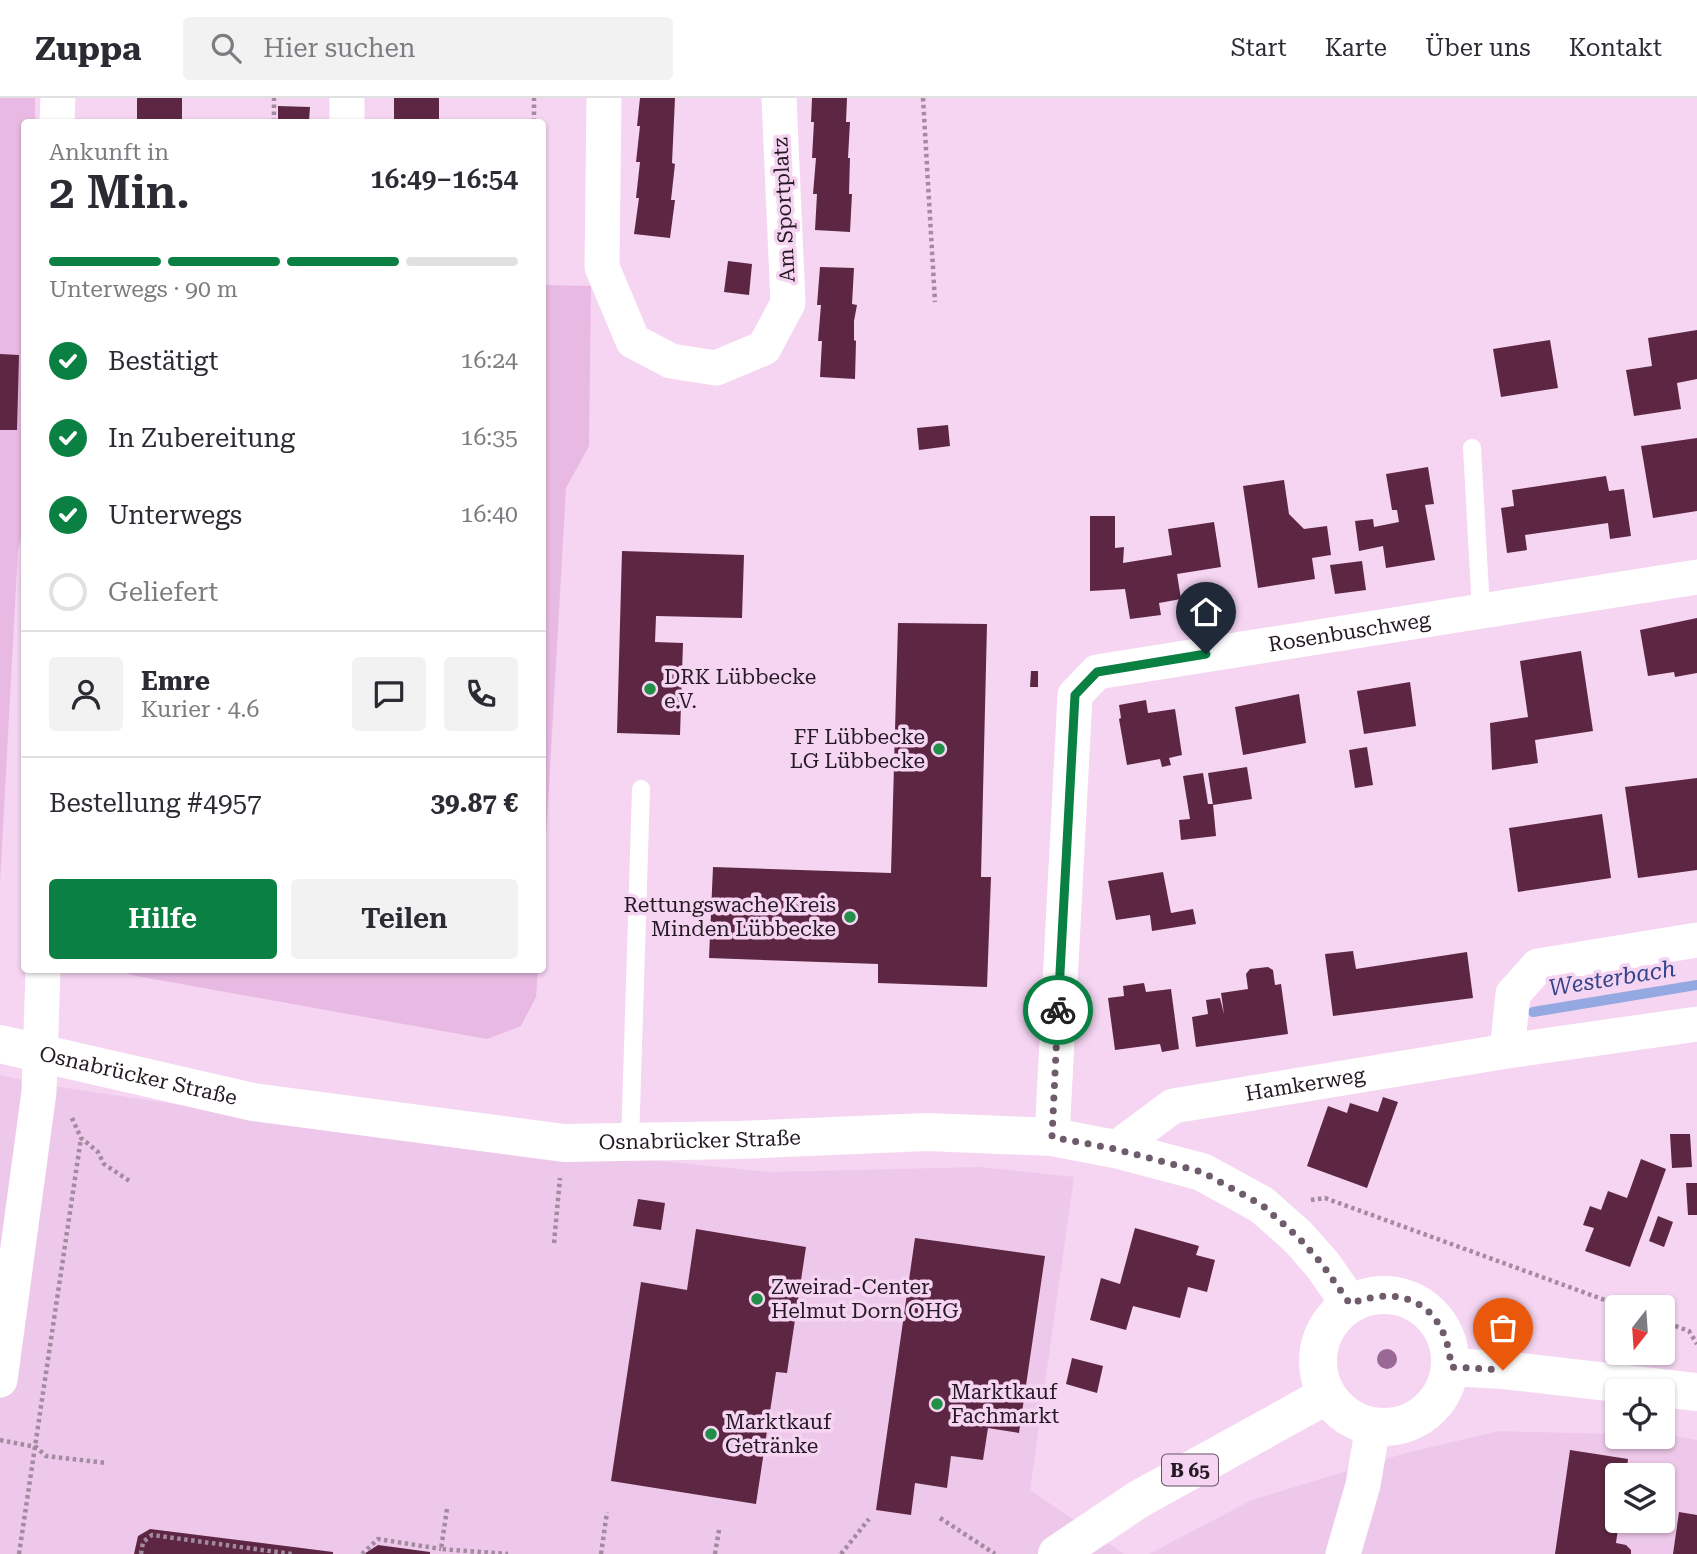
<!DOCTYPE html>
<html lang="de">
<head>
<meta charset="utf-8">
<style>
  body { margin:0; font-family:"Roboto Serif",serif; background:#f2f2f3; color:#2b2b33; height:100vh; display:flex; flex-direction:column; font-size:26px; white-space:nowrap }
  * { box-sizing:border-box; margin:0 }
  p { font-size:23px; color:#7c7c81 }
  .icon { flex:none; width:38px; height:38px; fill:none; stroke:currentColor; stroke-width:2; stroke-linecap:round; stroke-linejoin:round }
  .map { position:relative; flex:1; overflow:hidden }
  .side { position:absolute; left:21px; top:21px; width:525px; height:854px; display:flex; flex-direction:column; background:#fff; border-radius:7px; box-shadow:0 2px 5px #0004 }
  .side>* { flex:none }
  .needle { width:46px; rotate:197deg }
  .buttons { position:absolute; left:1605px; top:1197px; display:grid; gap:14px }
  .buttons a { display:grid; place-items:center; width:70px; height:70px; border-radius:7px; background:#fff; box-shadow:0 2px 5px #0004; font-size:35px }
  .pin { position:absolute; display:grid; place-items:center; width:60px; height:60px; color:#fff; margin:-72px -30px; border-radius:50% 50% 50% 0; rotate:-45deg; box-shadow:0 0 7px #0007 }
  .pin .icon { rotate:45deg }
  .courier { position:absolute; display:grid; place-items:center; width:70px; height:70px; margin:-35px; border:5px solid #0b8043; border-radius:50%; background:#fff; color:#222; box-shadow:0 2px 9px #0007 }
  .head em { font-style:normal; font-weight:600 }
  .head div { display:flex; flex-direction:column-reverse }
  .head { display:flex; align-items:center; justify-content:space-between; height:119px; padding:0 28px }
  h1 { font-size:46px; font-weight:600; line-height:52px }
  .bar { display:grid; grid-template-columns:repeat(4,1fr); gap:10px 7px; align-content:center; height:84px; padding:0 28px }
  .bar i { height:9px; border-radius:5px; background:#e1e1e2 }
  .bar .selected { background:#0b8043 }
  .bar p { grid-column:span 4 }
  .line { display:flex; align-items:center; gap:18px; padding:0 28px; border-top:2px solid #e1e1e2 }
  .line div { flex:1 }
  .round { display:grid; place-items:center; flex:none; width:74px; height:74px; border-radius:7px; background:#f2f2f3 }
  ol { padding:0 28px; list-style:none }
  li { display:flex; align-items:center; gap:21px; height:77px }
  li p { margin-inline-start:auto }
  li .icon { padding:7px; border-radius:50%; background:#0b8043; color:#fff; stroke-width:4 }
  li:last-child { color:#7c7c81 }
  li i { width:38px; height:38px; border:4px solid #e1e1e2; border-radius:50% }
  .action { display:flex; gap:14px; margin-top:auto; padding:14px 28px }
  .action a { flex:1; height:80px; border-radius:7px; background:#0b8043; color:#fff; font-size:28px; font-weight:600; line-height:80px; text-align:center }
  .action a+a { background:#f2f2f3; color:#2b2b33 }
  header { display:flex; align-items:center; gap:42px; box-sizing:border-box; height:98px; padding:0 35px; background:#fff; border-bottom:2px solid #e1e1e2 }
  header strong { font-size:33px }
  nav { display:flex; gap:38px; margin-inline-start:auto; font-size:24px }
  .search { width:490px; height:63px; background:#f2f2f3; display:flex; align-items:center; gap:18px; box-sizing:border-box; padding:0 24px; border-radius:7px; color:#7c7c81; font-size:26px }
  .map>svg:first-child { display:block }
  .built { fill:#eec8ea; fill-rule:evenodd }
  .green { fill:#e8bae3 }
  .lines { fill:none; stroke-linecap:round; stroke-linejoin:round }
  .stream { stroke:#94a8e2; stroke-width:10 }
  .building { fill:#5d2743 }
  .path { stroke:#a28a9f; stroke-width:4.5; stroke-dasharray:3.5 3.5; stroke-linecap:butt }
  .service { stroke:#fff; stroke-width:18 }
  .minor { stroke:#fff; stroke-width:35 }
  .tertiary { stroke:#fff; stroke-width:38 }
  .primary { stroke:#fff; stroke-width:38 }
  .tree { fill:#996895 }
  .done { stroke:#6e5b6c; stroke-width:7; stroke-dasharray:0 12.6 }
  .route { stroke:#0b8043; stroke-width:9 }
  .poi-dot { fill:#218f47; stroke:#f5d5f1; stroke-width:2.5 }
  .labels { text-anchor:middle; stroke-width:7; stroke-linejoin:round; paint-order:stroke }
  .shield { fill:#f5d5f1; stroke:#635262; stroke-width:2 }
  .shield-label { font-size:19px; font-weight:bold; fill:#251a24 }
  .street-label { font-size:21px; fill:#251a24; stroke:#f5d5f1 }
  .poi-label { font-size:21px; fill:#251a24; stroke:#f5d5f1; text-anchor:start }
  .water-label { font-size:23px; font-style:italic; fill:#34458b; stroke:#f5d5f1 }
</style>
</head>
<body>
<header>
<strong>Zuppa</strong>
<div class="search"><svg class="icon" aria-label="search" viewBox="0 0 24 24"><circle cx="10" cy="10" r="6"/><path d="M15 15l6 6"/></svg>Hier suchen</div>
<nav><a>Start</a><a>Karte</a><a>Über uns</a><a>Kontakt</a></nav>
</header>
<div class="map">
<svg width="1697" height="1456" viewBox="0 0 1697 1456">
  <rect width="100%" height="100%" fill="#f5d5f1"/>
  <path class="built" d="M0,977L46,987L343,1031L770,1074L981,1069L1074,1079L1030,1392L1124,1456H0Z
    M1499,1333L1617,1336V1339L1674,1338L1697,1342V1456H1149L1252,1402L1406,1355ZM1617,1377H1662V1423H1617Z"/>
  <path class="green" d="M0,0H35V24H24V428L18,452L0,785Z
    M543,187L591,188L589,348L566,390L543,794Z
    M119,872H538L536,899L521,928L487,941L131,877Z"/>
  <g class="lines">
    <path class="stream" d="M1533,914L1697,887"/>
  </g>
  <path class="building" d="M137,0H182V24H137Z
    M394,0H439V24H394Z
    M640,0H675L672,65L675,66L671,102H675L670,140L634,136L639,100H636L640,64H636L640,28H637Z
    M812,0H847L846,24H850L848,60H850L849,96H852L850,134L815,132L817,96H813L816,60H812L814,24H811Z
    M278,8L310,9L309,24H278Z
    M728,163L752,166L749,197L724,194Z
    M820,169L854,170L852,206L857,207L854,223V242L856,243L855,281L820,279L822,243H818L821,207H817Z
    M1697,232V281L1677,285L1681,311L1634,318L1626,272L1652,268L1648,240Z
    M1550,242L1558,290L1501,299L1493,251Z
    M0,256L19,257L17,332H0Z
    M948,327L950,348L919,352L917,330Z
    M1697,340V413L1653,420L1641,348Z
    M1428,369L1434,406L1425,407L1435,462L1386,470L1383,448L1359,453L1355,423L1373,421L1374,429L1399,424L1397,412H1392L1386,376Z
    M1606,378L1609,393L1624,391L1631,438L1610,441L1608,425L1525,437L1527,452L1507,455L1501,410L1514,408L1512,392Z
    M1284,382L1289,416L1304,431L1327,428L1331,457L1312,460L1315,481L1258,490L1243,388Z
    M1090,418H1115V450L1124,449L1123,465L1172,457L1168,431L1214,424L1221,469L1177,476L1181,501L1159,505L1161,517L1130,521L1125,491L1090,493Z
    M622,453L744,457L742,520L656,518L655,544L683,545L680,637L617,635Z
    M1362,463L1366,492L1335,496L1330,467Z
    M1697,520V575L1675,579L1674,574L1648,578L1640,532Z
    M898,525L987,526L981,779H991L987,889L878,885V866L709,860L713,769L891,775Z
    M1581,553L1593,633L1535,642L1538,665L1492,672L1490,625L1528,619L1520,563Z
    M1031,573H1038V589H1030Z
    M1410,584L1416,628L1364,636L1357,593Z
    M1299,596L1306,645L1243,657L1235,609Z
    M1146,602L1148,615L1175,611L1182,657L1169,660L1171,667L1162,669L1160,661L1127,667L1119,621L1121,620L1119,607Z
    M1367,649L1373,687L1355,690L1349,652Z
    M1247,669L1252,701L1213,707L1208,675Z
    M1203,675L1208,706H1213L1216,738L1181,742L1179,722L1190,721L1183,678Z
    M1697,680V772L1638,780L1625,689Z
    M1602,716L1611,780L1518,794L1509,730Z
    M1163,774L1171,815L1193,811L1196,826L1152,833L1150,817L1116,822L1108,783Z
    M1353,853L1356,871L1467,854L1473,900L1333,918L1325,856Z
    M1268,869L1273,872L1275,887L1281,886L1288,936L1196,949L1192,919L1208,916L1206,902L1220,900L1224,916L1221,895L1248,891L1246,876L1250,871Z
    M1144,885L1146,894L1171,891L1179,951L1162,954L1160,946L1115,952L1108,900L1124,898L1123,888Z
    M1383,999L1398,1004L1367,1090L1307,1068L1328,1008L1347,1015L1350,1005L1378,1014Z
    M1670,1036H1690L1692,1069L1672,1070Z
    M1641,1061L1666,1071L1630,1169L1585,1153L1594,1130L1583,1127L1590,1108L1601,1112L1608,1093L1627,1100Z
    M1686,1085H1697V1117H1688Z
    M638,1101L665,1105L661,1132L633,1128Z
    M1658,1118L1673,1124L1664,1149L1649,1143Z
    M1135,1130L1199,1148L1196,1157L1215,1162L1207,1194L1188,1189L1180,1220L1133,1208L1126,1232L1090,1222L1101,1180L1120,1186Z
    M696,1131L806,1149L787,1275L776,1274L756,1406L611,1383L641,1184L687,1192Z
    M915,1140L1045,1158L1019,1335L988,1330L983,1362L951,1358L947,1390L915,1385L911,1417L876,1412Z
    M1072,1260L1103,1268L1097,1295L1066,1286Z
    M1570,1352L1628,1361L1626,1377H1617V1423H1619L1616,1445L1626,1447L1631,1452V1456H1555Z
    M1679,1414L1697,1417V1456H1673Z
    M150,1431L333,1454V1456H134L138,1438Z
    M378,1447L430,1454V1456H364Z"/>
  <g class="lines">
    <path class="path" d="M923,0L935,204
      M274,24V0
      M534,24V0
      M72,1020L81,1040L98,1054L104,1066L131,1084
      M1311,1102L1325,1100L1624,1209
      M554,1145L560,1080
      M1662,1223L1689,1233L1697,1246
      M0,1342L36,1349L46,1358L107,1365
      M447,1411L441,1451L508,1456
      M940,1420L995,1456
      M19,1456L81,1040
      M141,1456L143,1444L152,1437L292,1456
      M362,1456L378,1441L441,1451
      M601,1456L607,1414
      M715,1456L719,1432
      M841,1456L869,1421"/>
    <path class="service" d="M1472,350L1481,512
      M630,1045L641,691"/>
    <g class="minor">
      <path d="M604,0L602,169L633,243L671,263L716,270L764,250L788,205L779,0"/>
      <path d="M57,24L58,0"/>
      <path d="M347,24V0"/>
      <path d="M1507,953L1513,896L1538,868L1697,842"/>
      <path id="s1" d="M1052,1039L1075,597L1097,574L1697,479"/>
      <path id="s2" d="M1115,1051L1173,1008L1507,953L1697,926"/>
      <path d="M0,1282L39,994L43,872"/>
      <path d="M1343,1456L1363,1387L1373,1328"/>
    </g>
    <path class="tertiary" id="s3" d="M0,946L253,1004L564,1045L739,1042L927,1034L1052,1039L1115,1051L1202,1074L1262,1107L1298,1139L1322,1166L1350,1206"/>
    <path class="primary" d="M1318 1263a66 66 0 1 1 132 0a66 66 0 1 1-132 0Z
      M1451,1269L1503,1272L1697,1294
      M1057,1456L1139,1401L1327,1297"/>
  </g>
  <circle class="tree" cx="1387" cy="1261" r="10"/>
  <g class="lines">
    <path class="done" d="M1058,912L1052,1039L1115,1051L1202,1074L1262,1107L1298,1139L1322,1166L1350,1206C1405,1184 1447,1209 1451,1269L1503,1272"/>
    <path class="route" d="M1058,912L1075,597L1097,574L1206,556"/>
  </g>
  <g class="poi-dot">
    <circle cx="650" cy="591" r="7"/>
    <circle cx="939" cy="651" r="7"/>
    <circle cx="850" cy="819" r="7"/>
    <circle cx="757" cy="1201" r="7"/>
    <circle cx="937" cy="1306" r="7"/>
    <circle cx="711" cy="1336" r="7"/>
  </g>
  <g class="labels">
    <rect class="shield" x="1162" y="1356.5" width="56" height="31" rx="5"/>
    <g class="shield-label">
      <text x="1190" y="1379">B 65</text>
    </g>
    <g class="street-label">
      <text transform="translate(784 112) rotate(-93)" y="7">Am Sportplatz</text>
      <text dy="7" stroke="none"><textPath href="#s1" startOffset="730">Rosenbuschweg</textPath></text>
      <text dy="7" stroke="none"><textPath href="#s3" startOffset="142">Osnabrücker Straße</textPath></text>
      <text dy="7" stroke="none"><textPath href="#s2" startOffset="206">Hamkerweg</textPath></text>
      <text dy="7" stroke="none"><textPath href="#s3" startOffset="709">Osnabrücker Straße</textPath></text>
    </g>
    <g class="poi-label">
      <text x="664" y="586">DRK Lübbecke<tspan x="664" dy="24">e.V.</tspan></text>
      <text x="925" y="646" text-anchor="end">FF Lübbecke<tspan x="925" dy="24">LG Lübbecke</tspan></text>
      <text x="836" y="814" text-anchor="end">Rettungswache Kreis<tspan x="836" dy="24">Minden Lübbecke</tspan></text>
      <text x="771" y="1196">Zweirad-Center<tspan x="771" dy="24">Helmut Dorn OHG</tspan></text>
      <text x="951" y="1301">Marktkauf<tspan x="951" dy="24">Fachmarkt</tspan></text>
      <text x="725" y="1331">Marktkauf<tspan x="725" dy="24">Getränke</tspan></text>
    </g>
    <g class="water-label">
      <text transform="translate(1612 880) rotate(-9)" y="8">Westerbach</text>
    </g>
  </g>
</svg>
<div class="buttons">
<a><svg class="needle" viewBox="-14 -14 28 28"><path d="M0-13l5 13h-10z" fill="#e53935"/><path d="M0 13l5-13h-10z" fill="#7c7c81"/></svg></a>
<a><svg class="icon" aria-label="locate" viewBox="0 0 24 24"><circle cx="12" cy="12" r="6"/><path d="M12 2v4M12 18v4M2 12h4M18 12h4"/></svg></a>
<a><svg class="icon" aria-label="layers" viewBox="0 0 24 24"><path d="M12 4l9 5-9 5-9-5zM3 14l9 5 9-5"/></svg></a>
</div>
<div class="pin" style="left:1503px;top:1272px;background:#ea580c"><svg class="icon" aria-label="bag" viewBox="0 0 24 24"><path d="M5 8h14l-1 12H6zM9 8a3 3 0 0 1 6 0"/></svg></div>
<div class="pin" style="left:1206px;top:556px;background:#1f2937"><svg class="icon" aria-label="home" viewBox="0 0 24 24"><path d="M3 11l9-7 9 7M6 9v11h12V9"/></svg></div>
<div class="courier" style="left:1058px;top:912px"><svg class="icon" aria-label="bike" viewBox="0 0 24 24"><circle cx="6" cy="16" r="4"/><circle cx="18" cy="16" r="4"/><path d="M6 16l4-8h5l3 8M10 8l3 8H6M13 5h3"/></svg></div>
<section class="side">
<div class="head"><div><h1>2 Min.</h1><p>Ankunft in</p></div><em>16:49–16:54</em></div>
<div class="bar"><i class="selected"></i><i class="selected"></i><i class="selected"></i><i></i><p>Unterwegs · 90 m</p></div>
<ol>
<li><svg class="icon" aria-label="check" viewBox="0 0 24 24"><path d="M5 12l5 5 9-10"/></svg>Bestätigt<p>16:24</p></li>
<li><svg class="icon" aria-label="check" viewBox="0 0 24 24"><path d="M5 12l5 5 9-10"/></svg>In Zubereitung<p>16:35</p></li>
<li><svg class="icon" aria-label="check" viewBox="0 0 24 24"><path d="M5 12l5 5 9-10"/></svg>Unterwegs<p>16:40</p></li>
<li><i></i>Geliefert</li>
</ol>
<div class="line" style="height:126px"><a class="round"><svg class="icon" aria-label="person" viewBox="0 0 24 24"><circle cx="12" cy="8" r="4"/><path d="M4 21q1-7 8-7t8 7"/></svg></a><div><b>Emre</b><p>Kurier · 4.6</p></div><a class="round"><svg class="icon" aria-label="chat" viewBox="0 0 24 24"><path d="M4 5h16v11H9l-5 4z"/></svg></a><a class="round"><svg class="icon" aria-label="phone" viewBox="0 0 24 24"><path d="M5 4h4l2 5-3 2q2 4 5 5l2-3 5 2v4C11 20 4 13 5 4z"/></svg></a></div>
<div class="line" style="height:91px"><div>Bestellung #4957</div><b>39.87 €</b></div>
<div class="action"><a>Hilfe</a><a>Teilen</a></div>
</section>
</div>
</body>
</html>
